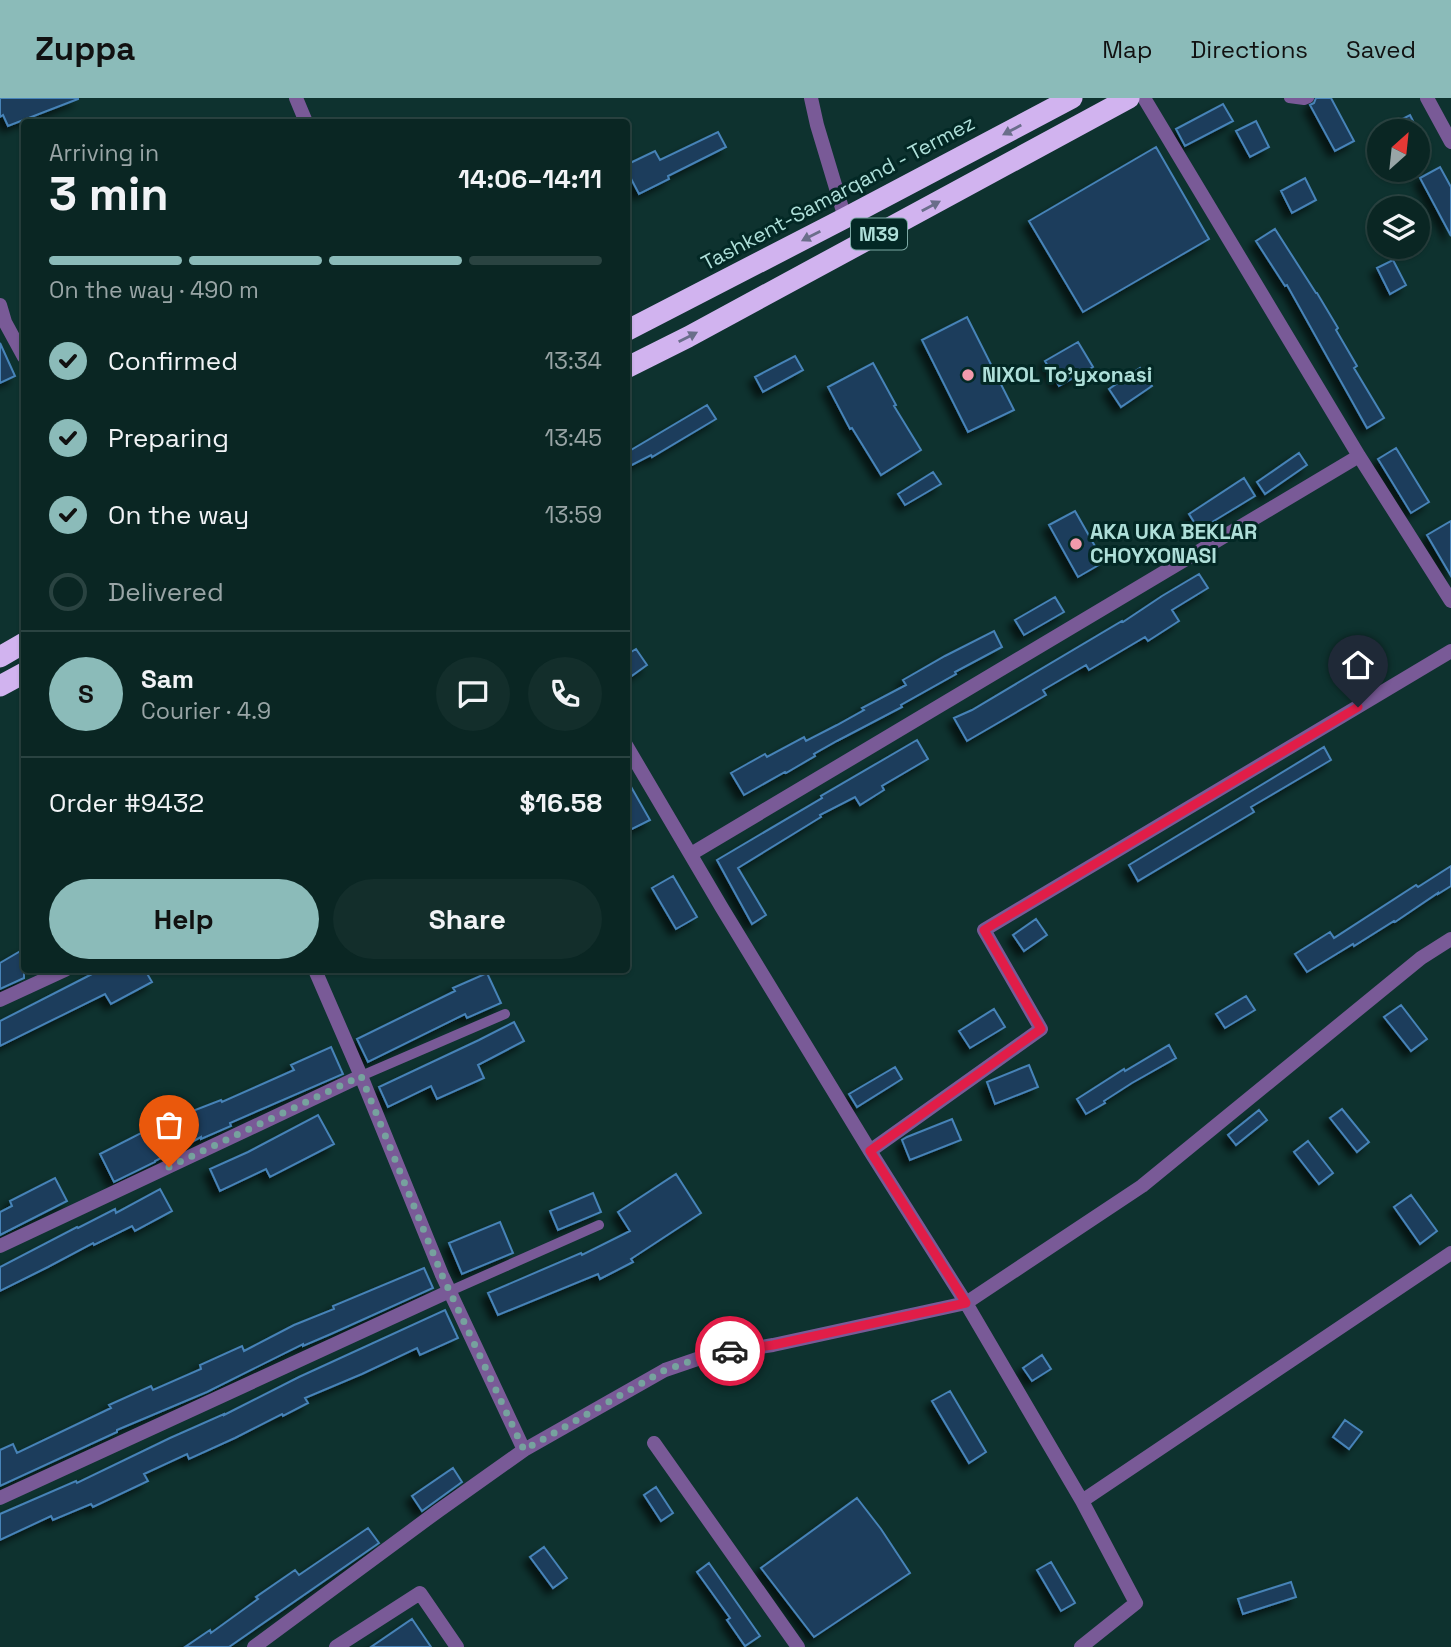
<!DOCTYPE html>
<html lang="en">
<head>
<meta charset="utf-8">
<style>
  body { margin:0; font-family:"Space Grotesk",sans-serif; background:#132e2b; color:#f1f3f6; height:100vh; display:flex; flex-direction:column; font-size:26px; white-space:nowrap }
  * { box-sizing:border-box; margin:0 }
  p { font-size:23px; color:#99a5a6 }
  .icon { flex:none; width:38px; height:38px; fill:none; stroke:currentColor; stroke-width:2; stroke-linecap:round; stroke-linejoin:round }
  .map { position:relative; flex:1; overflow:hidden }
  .details { position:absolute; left:21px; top:21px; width:609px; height:854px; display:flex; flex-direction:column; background:#0a2623; border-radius:7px; box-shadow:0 2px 5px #0004,0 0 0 2px #2a4341 }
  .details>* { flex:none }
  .needle { width:46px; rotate:27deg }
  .tools { position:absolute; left:1367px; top:21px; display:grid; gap:14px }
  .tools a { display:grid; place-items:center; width:63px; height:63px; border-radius:50%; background:#0a2623; box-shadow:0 2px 5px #0004,0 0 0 2px #2a4341; font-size:35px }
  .pin { position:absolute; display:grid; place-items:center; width:60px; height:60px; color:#fff; margin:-72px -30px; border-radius:50% 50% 50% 0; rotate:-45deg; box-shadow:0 0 7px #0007 }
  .pin .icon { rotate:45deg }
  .courier { position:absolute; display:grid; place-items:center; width:70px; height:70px; margin:-35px; border:5px solid #e11d48; border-radius:50%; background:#fff; color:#222; box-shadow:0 2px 9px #0007 }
  .headline em { font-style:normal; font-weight:700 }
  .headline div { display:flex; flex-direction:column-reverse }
  .headline { display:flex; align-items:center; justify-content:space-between; height:119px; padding:0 28px }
  h1 { font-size:46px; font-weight:700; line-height:52px }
  .bar { display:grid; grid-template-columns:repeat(4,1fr); gap:10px 7px; align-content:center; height:84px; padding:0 28px }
  .bar i { height:9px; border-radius:5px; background:#2a4341 }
  .bar .current { background:#8bbbb9 }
  .bar p { grid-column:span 4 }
  .line { display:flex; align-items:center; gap:18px; padding:0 28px; border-top:2px solid #2a4341 }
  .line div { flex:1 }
  .round { display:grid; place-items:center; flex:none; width:74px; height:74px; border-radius:37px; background:#132e2b }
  ol { padding:0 28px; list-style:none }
  li { display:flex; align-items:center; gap:21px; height:77px }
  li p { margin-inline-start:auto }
  li .icon { padding:7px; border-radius:50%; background:#8bbbb9; color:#111; stroke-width:4 }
  li:last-child { color:#99a5a6 }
  li i { width:38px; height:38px; border:4px solid #2a4341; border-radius:50% }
  .action { display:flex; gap:14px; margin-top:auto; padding:14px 28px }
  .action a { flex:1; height:80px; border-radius:42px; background:#8bbbb9; color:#111; font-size:28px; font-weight:700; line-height:80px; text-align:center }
  .action a+a { background:#132e2b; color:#f1f3f6 }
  header { display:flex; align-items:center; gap:42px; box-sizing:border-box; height:98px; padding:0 35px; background:#8bbbb9; color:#111 }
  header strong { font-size:33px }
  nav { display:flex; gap:38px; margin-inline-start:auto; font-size:24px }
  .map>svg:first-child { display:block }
  .building { fill:#1c3e5b; stroke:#4783b8; stroke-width:2; filter:url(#shadow) }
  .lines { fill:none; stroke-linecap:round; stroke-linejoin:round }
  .lane { stroke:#795a97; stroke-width:10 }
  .street { stroke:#795a97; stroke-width:14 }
  .highway { stroke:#d1b3ef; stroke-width:21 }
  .oneway { fill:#6a6e8a }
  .done { stroke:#76a29e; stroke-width:7; stroke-dasharray:0 12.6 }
  .route { stroke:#e11d48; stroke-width:9 }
  .poi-dot { fill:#f39aac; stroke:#032825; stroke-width:2.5 }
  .labels { text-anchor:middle; stroke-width:6; stroke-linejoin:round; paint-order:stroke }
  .shield { fill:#032825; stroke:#7ba8a3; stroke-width:2 }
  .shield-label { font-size:19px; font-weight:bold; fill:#aedfd9 }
  .street-label { font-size:21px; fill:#aedfd9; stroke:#032825 }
  .poi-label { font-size:21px; font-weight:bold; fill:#aedfd9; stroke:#032825; text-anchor:start }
</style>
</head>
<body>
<header>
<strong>Zuppa</strong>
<nav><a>Map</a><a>Directions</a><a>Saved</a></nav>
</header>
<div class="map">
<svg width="1451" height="1549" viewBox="0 0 1451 1549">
  <defs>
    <filter id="shadow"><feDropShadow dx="-6" dy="6" stdDeviation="3.5" flood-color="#0009"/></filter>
  </defs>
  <rect width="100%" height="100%" fill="#0e322f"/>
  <path class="building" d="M0,0H78V1L8,28L3,17L0,19Z
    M1316,0H1331L1354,43L1335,53L1310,7L1314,5Z
    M1223,6L1233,23L1185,48L1176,31Z
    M1410,17L1418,33H1379Z
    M1256,23L1269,49L1250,59L1236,33Z
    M718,34L726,49L668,78L669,81L639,96L626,71V67L655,53L660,62Z
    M1156,49L1209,141L1083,214L1029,123Z
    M1440,69L1451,89V138L1420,80Z
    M1305,80L1316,102L1292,115L1281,93Z
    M1275,131L1316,195H1317L1338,230L1336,232L1357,268L1354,270L1384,320L1367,330L1287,187L1285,188L1256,143Z
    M1393,162L1406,187L1390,196L1377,170Z
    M967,219L1014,312L968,334L922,242Z
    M1078,244L1093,269L1059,288L1045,263Z
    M0,245L15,278L0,285Z
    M795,258L803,272L763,294L755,279Z
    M873,265L896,307L894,308L921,352L881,377L852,330L850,331L828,289Z
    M1140,270L1152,288L1121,309L1109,291Z
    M707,307L716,321L652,359L651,357L626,370V355Z
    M1396,350L1429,404L1411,415L1378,361Z
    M1299,355L1307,367L1265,396L1257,384Z
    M933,374L941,386L905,407L898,396Z
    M1244,380L1255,398L1199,432L1189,416Z
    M1075,413L1104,464L1078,479L1049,427Z
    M1451,423V478L1427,437Z
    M1199,476L1208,490L1172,512L1179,523L1148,543L1145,539L1089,572L1086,567L1043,592L1046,597L967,643L954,620L972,612L1122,523L1123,524L1162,498Z
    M1055,499L1064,514L1024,537L1015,522Z
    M994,533L1002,549L955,574L956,576L901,607L902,609L837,643L814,656L815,658L786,675L785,674L744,697L731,675L765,656L767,659L804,639L806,643L837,627L864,612L862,610L906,587L903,582L945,558Z
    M636,551L647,567L626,582V557Z
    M917,642L928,661L882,688L884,692L860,707L855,699L820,717L821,719L738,770L766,817L752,826L717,762L822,700L821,698Z
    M1324,649L1331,662L1251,709L1254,714L1138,783L1129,767Z
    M626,680L650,722L626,734Z
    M1451,768V788L1438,796V795L1395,824L1394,823L1354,848L1353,846L1307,874L1295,856L1330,834L1334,840L1416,787L1418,789Z
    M673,778L697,819L676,831L652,790Z
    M1036,821L1047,837L1024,853L1013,837Z
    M24,851V880L0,891V865Z
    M92,872H145L152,884L111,906L105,896L0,948V923L94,875Z
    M487,875L501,905L467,920L465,916L368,964L357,941L455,893L453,890Z
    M1246,898L1255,912L1225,930L1216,916Z
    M1401,907L1427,941L1411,953L1384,919Z
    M994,911L1005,929L970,950L959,933Z
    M514,924L524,943L478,967L484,980L437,1001L431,988L388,1009L379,989L479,942Z
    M1169,947L1176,960L1132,985L1104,1003L1105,1005L1086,1016L1077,1001L1124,971L1125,973Z
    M331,949L343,976L230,1025L231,1028L201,1041V1039L155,1063V1064L114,1084L100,1056L141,1035L145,1043L192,1018L190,1014L221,1002L222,1004L294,972L291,967Z
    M1029,967L1038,989L995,1006L987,984Z
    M895,969L902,981L857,1009L849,996Z
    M1342,1011L1369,1044L1357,1054L1330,1020Z
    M1259,1012L1267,1022L1236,1047L1228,1037Z
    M318,1017L334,1046L270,1079L266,1071L220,1093L210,1071L248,1054Z
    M952,1021L961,1042L910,1062L902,1042L907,1039Z
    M1308,1043L1333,1075L1319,1086L1294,1054Z
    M676,1076L701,1115L631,1161L633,1164L600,1181L598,1176L498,1217L488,1195L581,1155L582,1157L630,1133L618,1114Z
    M55,1080L67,1103L0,1137V1114L12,1108L10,1103Z
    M160,1091L172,1113L135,1133L132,1128L94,1147L93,1145L48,1169L0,1193V1169L77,1129L78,1130L115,1111L116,1115Z
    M593,1095L601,1114L558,1132L550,1113Z
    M1411,1097L1437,1133L1420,1146L1394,1109Z
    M500,1124L513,1155L462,1176L449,1145Z
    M424,1170L433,1190L331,1236L303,1248V1246L207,1294L117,1332V1334L0,1388V1352L13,1346L17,1355L111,1310L109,1307L151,1288L153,1292L201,1271L200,1267L242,1248L244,1253L294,1227L334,1211L333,1208Z
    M445,1212L458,1240L420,1257L417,1250L362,1276L305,1300L308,1305L283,1318L282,1316L235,1340L189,1361L187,1356L144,1376L148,1383L93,1409L91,1406L53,1422L51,1418L0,1442V1416L76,1383L77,1385L170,1340L224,1316V1317L299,1279Z
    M1042,1257L1051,1271L1032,1283L1023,1270Z
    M950,1293L986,1354L969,1365L932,1303Z
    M1345,1322L1362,1334L1349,1351L1333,1339Z
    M453,1370L462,1384L422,1413L412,1398Z
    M656,1389L673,1415L661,1423L644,1397Z
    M857,1400L881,1431L910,1475L814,1539L761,1470Z
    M368,1430L379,1445L229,1549H185L210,1532L211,1535L258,1501L256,1499L295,1472L299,1477Z
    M544,1449L567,1480L553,1490L530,1459Z
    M1051,1464L1075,1505L1061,1513L1037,1472Z
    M709,1465L760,1538L745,1548L727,1522L730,1520L697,1474Z
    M1291,1484L1296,1499L1243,1516L1238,1501Z
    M412,1521L431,1549H371Z"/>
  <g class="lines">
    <path class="lane" d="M1289,0L1304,2L1309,0
      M361,978L505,916
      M450,1193L599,1127"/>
    <path class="street" d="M296,0L306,24
      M811,0L817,27L845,120
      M1144,0L1359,358L1451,503
      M1427,0L1451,44
      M0,207L5,224L24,259
      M626,647L722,810L870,1053L966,1205L1082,1403L1136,1505L1081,1549
      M691,756L1359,358
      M0,902L65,872
      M870,1053L1041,931L984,832L1451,553
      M0,1148L361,978
      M654,1345L798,1549
      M524,1352L665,1272L709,1257L773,1247L966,1205L1142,1088L1421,860L1451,841
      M0,1400L450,1193
      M1082,1403L1451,1155
      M254,1549L438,1413L524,1352L442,1177L361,978L315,872
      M336,1549L420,1495L457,1549"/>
    <path class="highway" d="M626,233L845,120L1072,0
      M626,270L688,239L1129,0
      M0,559L24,545
      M0,588L24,575"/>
  </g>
  <defs><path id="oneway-solid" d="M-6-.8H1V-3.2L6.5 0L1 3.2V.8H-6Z" transform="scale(1.75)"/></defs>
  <g class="oneway">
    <use href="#oneway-solid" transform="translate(1012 32) rotate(152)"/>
    <use href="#oneway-solid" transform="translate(931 108) rotate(-28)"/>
    <use href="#oneway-solid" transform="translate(811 138) rotate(153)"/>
    <use href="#oneway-solid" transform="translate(688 239) rotate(-27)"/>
  </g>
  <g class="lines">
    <path class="done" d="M169,1069L361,978L442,1177L524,1352L665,1272L709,1257L730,1253"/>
    <path class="route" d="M730,1253L773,1247L966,1205L870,1053L1041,931L984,832L1358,609"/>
  </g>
  <g class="poi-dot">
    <circle cx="968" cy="277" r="7"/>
    <circle cx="1076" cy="446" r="7"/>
  </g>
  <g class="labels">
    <rect class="shield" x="851" y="120.5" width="56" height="31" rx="5"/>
    <g class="shield-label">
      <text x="879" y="143">M39</text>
    </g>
    <g class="street-label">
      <text transform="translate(838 95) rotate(-28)" y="7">Tashkent-Samarqand - Termez</text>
    </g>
    <g class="poi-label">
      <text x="982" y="284">NIXOL To'yxonasi</text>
      <text x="1090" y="441">AKA UKA BEKLAR<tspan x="1090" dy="24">CHOYXONASI</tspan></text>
    </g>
  </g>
</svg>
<div class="tools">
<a><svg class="needle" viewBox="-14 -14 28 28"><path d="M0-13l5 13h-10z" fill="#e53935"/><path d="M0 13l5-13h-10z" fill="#99a5a6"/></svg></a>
<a><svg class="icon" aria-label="layers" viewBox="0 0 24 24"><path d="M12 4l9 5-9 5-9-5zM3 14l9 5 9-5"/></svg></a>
</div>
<div class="pin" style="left:169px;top:1069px;background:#ea580c"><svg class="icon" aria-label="bag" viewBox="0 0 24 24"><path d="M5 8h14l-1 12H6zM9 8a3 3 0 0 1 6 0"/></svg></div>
<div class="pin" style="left:1358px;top:609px;background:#1f2937"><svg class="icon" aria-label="home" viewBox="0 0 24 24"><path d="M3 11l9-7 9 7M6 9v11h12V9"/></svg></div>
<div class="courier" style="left:730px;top:1253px"><svg class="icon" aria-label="car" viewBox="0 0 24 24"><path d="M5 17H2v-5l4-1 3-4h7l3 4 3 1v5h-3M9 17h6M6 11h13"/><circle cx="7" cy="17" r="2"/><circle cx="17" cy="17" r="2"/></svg></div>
<section class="details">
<div class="headline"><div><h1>3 min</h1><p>Arriving in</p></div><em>14:06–14:11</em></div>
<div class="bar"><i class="current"></i><i class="current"></i><i class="current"></i><i></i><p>On the way · 490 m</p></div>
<ol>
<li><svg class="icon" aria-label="check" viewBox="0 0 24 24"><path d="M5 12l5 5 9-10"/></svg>Confirmed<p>13:34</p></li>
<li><svg class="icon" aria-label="check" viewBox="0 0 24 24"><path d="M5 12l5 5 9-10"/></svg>Preparing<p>13:45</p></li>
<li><svg class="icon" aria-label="check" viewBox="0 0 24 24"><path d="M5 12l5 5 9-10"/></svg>On the way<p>13:59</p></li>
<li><i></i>Delivered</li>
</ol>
<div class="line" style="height:126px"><b class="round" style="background:#8bbbb9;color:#111">S</b><div><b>Sam</b><p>Courier · 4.9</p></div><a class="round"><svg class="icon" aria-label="chat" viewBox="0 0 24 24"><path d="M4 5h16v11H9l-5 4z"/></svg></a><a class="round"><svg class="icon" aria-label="phone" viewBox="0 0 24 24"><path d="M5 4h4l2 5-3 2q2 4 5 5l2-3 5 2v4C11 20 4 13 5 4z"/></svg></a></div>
<div class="line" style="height:91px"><div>Order #9432</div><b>$16.58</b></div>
<div class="action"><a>Help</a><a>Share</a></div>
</section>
</div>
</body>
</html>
